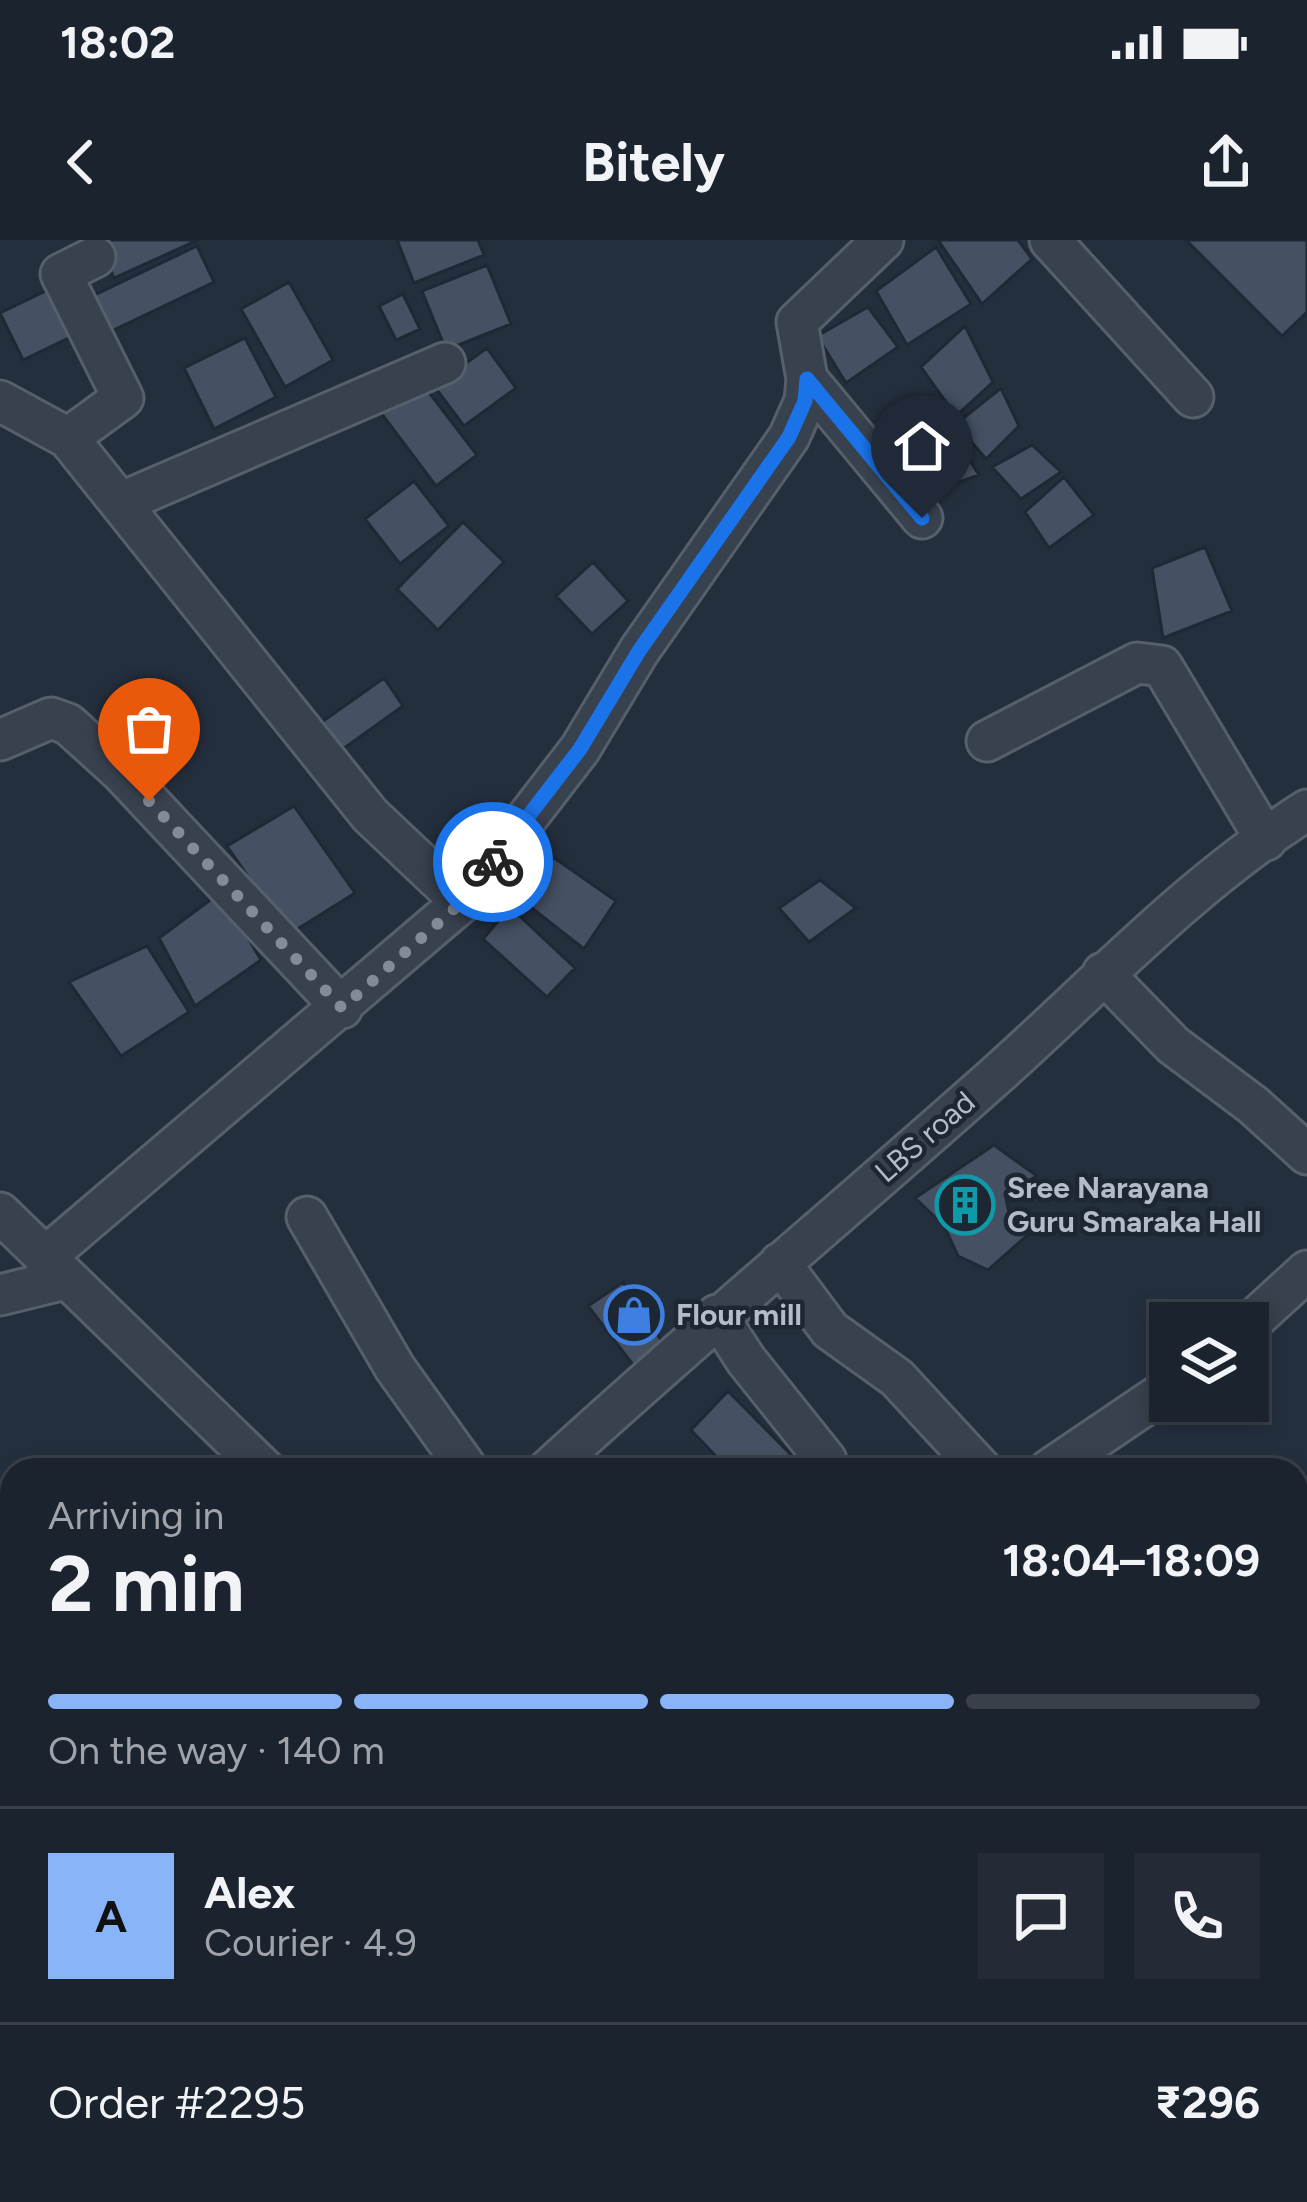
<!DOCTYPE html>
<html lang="en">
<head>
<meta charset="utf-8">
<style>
  body { margin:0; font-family:Figtree,sans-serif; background:#242b36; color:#f1f3f6; height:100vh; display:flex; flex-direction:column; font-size:45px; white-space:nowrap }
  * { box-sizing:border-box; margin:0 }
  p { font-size:39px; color:#a0a4aa }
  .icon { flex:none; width:66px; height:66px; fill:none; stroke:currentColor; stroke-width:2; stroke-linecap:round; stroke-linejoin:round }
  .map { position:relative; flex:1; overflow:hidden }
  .details { position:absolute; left:0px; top:1218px; width:1308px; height:744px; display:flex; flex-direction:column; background:#1b232e; border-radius:36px 36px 0 0; box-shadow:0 6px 18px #0003,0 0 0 3px #39404a }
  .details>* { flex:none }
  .buttons { position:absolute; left:1149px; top:1062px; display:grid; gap:24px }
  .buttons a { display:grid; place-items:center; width:120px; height:120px; border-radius:0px; background:#1b232e; box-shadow:0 6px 18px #0003,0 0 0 3px #39404a; font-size:60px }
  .pin { position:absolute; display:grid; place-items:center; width:102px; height:102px; color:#fff; margin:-123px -51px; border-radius:50% 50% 50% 0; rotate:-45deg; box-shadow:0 0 12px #0007 }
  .pin .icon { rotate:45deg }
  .courier { position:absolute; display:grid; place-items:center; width:120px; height:120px; margin:-60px; border:9px solid #1a73e8; border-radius:50%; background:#fff; color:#222; box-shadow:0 3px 15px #0007 }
  .headline em { font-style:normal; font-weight:700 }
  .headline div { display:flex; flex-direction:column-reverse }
  .headline { display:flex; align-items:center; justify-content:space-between; height:204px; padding:0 48px }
  h1 { font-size:78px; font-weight:700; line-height:90px }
  .bar { display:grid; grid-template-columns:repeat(4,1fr); gap:18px 12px; align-content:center; height:144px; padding:0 48px }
  .bar i { height:15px; border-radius:9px; background:#39404a }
  .bar .selected { background:#8ab4f8 }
  .bar p { grid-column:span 4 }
  .line { display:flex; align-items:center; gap:30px; padding:0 48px; border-top:3px solid #39404a }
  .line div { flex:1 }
  .round { display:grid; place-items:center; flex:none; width:126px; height:126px; border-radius:0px; background:#242b36 }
  .status { display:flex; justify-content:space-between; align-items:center; height:84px; padding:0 60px; background:#1b232e; direction:ltr }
  .status svg { height:33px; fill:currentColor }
  header { display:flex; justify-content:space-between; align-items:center; height:156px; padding:0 48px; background:#1b232e; font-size:54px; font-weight:700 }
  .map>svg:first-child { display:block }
  .building { fill:#455162; stroke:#1f2835; stroke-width:3 }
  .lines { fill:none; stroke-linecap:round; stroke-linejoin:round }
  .minor-casing { stroke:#565f6c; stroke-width:45 }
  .minor { stroke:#38414e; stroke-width:39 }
  .done { stroke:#828b98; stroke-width:12; stroke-dasharray:0 21.6 }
  .route { stroke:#1a73e8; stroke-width:15 }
  .labels { text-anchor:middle; stroke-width:9; stroke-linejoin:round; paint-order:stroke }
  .street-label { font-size:30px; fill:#b4bcc9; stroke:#1d2633 }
  .poi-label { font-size:30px; font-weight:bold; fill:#b4bcc9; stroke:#1d2633; text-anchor:start }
</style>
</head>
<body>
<div class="status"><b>18:02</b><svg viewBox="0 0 49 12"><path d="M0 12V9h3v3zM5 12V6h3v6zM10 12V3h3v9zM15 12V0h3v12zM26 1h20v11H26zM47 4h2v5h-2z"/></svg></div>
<header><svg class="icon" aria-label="back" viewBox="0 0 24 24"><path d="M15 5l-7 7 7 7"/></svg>Bitely<svg class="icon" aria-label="share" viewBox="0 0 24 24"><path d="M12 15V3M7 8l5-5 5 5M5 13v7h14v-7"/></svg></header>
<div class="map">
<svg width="1307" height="1962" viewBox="0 0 1307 1962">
  <rect width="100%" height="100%" fill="#242f3e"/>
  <path class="building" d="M97,0H198L114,38Z
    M397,0H478L484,15L414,43Z
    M938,0H1018L1032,19L982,64Z
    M1186,0H1307V72L1282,96Z
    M197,6L214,42L99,97L82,61Z
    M936,7L971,64L907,105L876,51Z
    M487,25L511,84L446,110L422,51Z
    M289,42L333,120L285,147L241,69Z
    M56,46L79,93L23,120L0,73Z
    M403,54L420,89L396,100L379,66Z
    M868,67L898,107L846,143L817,96Z
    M965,86L993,142L956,176L921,127Z
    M245,98L276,157L214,189L184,128Z
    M487,108L516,148L464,186L434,146Z
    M421,142L477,215L436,246L381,173Z
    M1001,148L1019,186L986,219L956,184Z
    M947,185L979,235L931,252L918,222Z
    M1032,205L1061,232L1021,259L992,227Z
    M1064,237L1094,275L1049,308L1025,272Z
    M414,241L449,286L400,324L365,279Z
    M463,282L504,322L438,390L397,349Z
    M1205,307L1232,371L1163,398L1152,328Z
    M593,322L628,361L592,394L556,356Z
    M384,438L403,466L329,519L309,491Z
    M294,566L355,653L288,695L227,606Z
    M553,617L616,661L584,709L519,658Z
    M820,640L856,668L809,702L779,668Z
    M221,652L261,720L195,766L159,698Z
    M510,667L575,728L547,757L483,699Z
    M147,706L189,772L121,816L69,742Z
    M994,905L1037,936L1005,954L1009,972L1038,986L988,1030L958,1016L944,986L915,958Z
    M623,1042L670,1114L640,1134L588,1066Z
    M728,1151L806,1230H729L691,1190Z
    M706,1950H738L741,1962H692L690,1955Z
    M987,1950H1231L1215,1962H971Z"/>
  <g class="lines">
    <g class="minor-casing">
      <path id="minor" d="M883,0L797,82L807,139L922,278
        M1050,0L1193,157
        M0,161L68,198L370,575L462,662
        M68,198L123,158L61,34L95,17
        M120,263L445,123
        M0,500L51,478L68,484L121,532L342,768
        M987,501L1137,423L1162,426L1266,600
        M1103,733L1173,805L1253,865L1307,914
        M0,973L265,1230
        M307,977L395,1128L468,1230
        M44,1018L462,662L580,509L639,411L789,197L805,161L807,139
        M780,1023L830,1090L897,1138L982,1230
        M0,1055L65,1039
        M717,1075L746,1120L826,1220
        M1248,1085L1307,1031
        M548,1230C696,1094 851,965 1001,831C1102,740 1191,644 1307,570
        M1049,1230L1170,1148
        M1296,1801L1307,1791
        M1296,1858L1307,1866
        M1296,1906L1307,1894
        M408,1950L416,1962
        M486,1962L493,1957L500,1962
        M845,1962L847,1950
        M1243,1962L1254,1950"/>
    </g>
    <use href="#minor" class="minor"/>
  </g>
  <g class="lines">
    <path class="done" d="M149,561L342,768L462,662L493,622"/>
    <path class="route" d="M493,622L580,509L639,411L789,197L805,161L807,139L922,278"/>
  </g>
  <defs>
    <g id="building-ring" transform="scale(3)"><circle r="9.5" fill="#1d2633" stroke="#0f9aa8" stroke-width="1.5"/><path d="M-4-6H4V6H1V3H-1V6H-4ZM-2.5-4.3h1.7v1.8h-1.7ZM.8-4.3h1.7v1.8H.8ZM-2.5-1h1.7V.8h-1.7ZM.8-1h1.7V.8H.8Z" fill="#0f9aa8"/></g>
    <g id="shop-ring" transform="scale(3)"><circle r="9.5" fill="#1d2633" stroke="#3f7fe0" stroke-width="1.5"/><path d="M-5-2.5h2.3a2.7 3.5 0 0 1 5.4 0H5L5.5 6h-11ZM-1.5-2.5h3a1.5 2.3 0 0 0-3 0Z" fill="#3f7fe0"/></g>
  </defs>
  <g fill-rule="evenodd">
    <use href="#building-ring" x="965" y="965"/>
    <use href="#shop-ring" x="634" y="1075"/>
  </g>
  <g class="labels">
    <g class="street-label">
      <text transform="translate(925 897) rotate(-41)" y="10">LBS road</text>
    </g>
    <g class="poi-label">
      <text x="1007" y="958">Sree Narayana<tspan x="1007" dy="34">Guru Smaraka Hall</tspan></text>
      <text x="676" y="1085">Flour mill</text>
    </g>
  </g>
</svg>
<div class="buttons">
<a><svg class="icon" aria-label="layers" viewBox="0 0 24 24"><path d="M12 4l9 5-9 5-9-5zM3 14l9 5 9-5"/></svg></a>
</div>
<div class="pin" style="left:149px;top:561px;background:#ea580c"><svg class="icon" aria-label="bag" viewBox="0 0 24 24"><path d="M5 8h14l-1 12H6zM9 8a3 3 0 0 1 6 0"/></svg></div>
<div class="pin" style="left:922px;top:278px;background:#1f2937"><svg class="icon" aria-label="home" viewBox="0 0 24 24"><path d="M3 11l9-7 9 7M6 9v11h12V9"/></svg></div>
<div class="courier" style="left:493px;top:622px"><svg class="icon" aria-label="bike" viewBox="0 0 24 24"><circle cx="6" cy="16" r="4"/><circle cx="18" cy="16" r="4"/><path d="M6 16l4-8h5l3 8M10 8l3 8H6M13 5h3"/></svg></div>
<section class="details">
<div class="headline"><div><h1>2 min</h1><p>Arriving in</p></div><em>18:04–18:09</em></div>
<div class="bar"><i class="selected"></i><i class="selected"></i><i class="selected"></i><i></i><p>On the way · 140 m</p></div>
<div class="line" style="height:216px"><b class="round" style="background:#8ab4f8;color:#111">A</b><div><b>Alex</b><p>Courier · 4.9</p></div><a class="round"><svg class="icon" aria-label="chat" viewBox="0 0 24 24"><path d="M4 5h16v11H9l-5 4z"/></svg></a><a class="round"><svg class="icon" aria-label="phone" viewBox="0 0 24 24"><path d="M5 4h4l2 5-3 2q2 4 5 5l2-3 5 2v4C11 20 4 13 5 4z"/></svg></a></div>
<div class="line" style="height:156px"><div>Order #2295</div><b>₹296</b></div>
</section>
</div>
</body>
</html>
